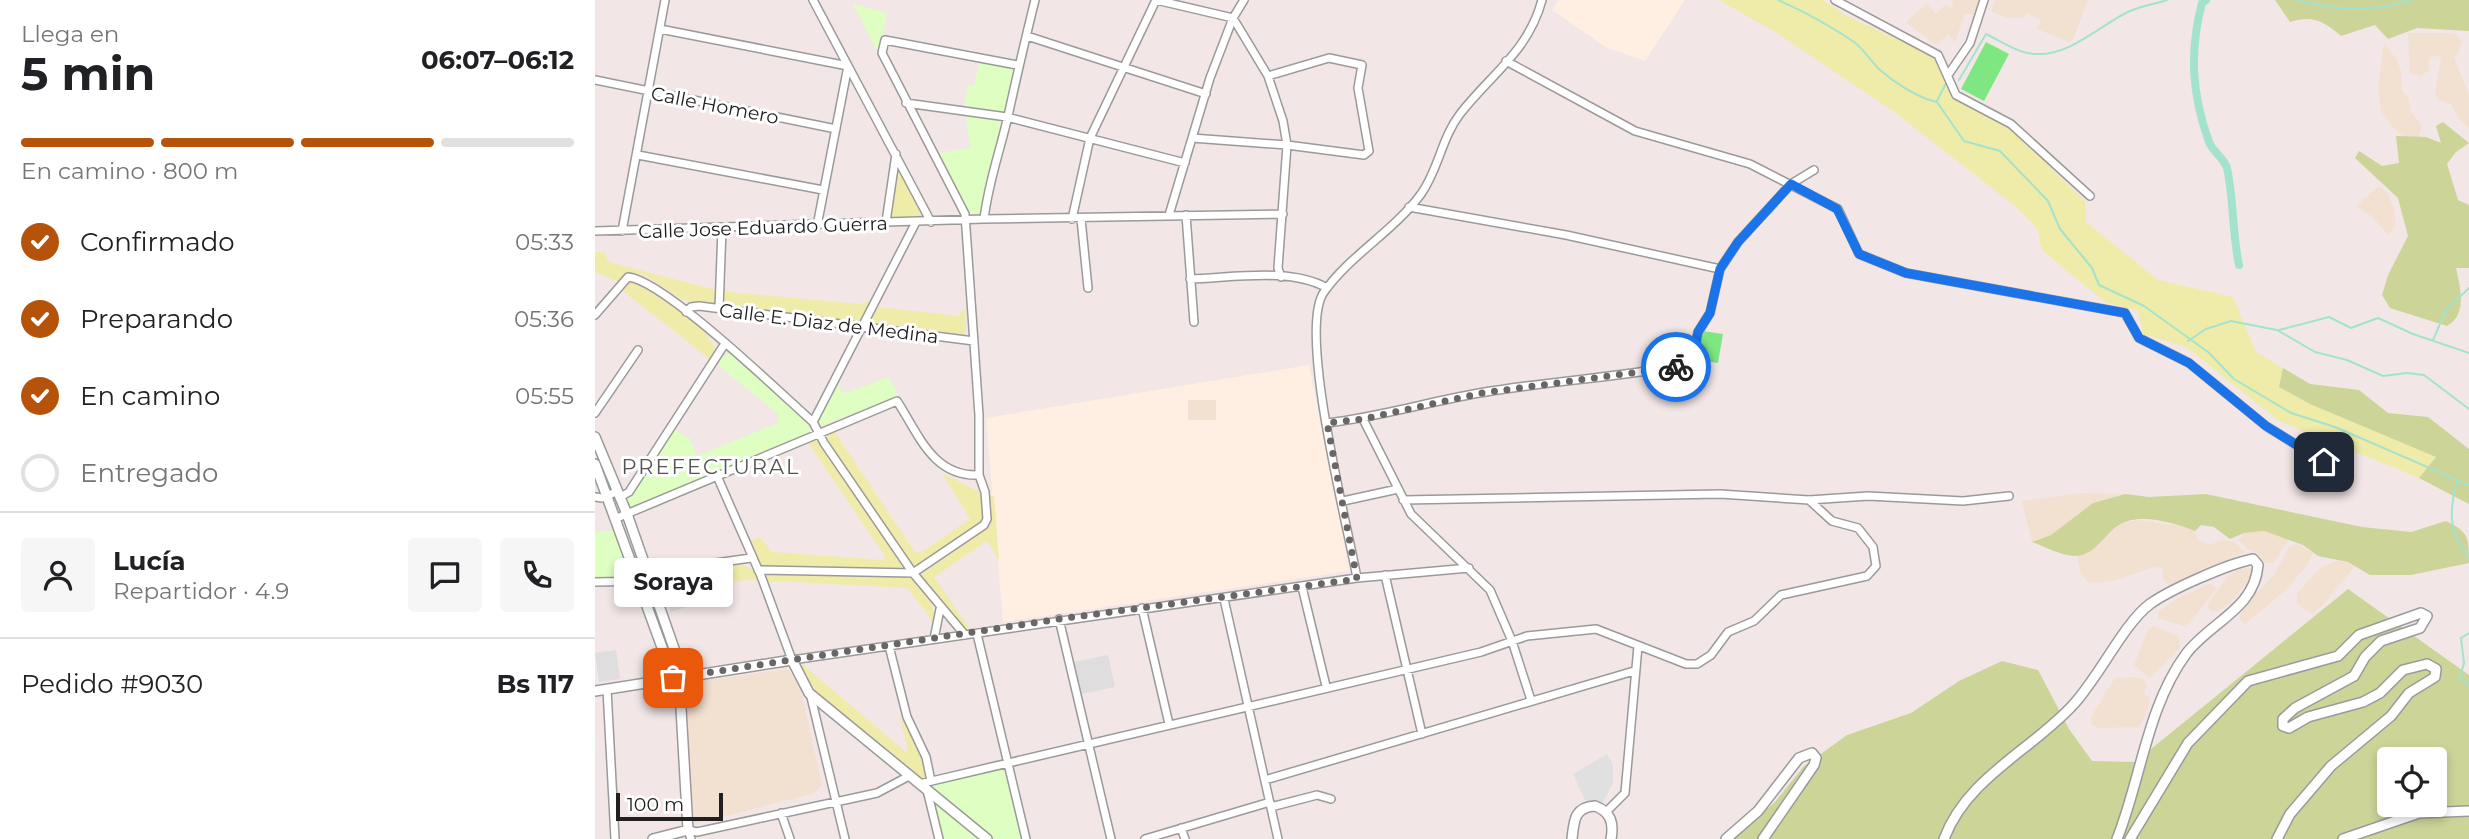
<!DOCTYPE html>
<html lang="es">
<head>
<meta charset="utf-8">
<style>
  body { margin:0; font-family:Montserrat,sans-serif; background:#f6f6f6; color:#202124; height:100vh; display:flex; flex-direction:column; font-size:26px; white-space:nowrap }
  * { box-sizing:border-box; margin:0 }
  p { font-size:23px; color:#757577 }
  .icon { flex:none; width:38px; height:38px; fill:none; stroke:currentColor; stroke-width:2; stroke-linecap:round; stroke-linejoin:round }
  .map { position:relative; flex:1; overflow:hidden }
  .sheet { display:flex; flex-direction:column; background:#fff; width:595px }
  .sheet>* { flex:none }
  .fabs { position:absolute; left:1782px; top:747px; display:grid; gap:14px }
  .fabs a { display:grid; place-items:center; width:70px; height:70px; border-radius:7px; background:#fff; box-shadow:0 4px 10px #0003; font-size:35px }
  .scale { position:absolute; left:21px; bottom:18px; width:107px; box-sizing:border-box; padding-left:7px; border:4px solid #202020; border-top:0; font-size:19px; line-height:24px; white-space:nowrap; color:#202020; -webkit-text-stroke:5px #fff; paint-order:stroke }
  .pin { position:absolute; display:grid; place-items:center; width:60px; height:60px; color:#fff; margin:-30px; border-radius:14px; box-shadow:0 4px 10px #0006 }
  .courier { position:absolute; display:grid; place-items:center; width:70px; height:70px; margin:-35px; border:5px solid #1a73e8; border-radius:50%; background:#fff; color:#222; box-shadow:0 2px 9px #0007 }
  .bubble { position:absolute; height:49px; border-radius:7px; background:#fff; box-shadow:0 4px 10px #0003; font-size:23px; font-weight:700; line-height:49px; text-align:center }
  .overview em { font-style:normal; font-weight:700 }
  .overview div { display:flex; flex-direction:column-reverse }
  .overview { display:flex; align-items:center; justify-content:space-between; height:119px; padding:0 21px }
  h1 { font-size:46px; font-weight:700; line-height:52px }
  .bar { display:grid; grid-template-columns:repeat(4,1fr); gap:10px 7px; align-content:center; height:84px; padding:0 21px }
  .bar i { height:9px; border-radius:5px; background:#e0e0e0 }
  .bar .on { background:#b45309 }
  .bar p { grid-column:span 4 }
  .line { display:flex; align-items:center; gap:18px; padding:0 21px; border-top:2px solid #e0e0e0 }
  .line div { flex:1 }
  .round { display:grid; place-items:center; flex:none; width:74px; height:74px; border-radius:7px; background:#f6f6f6 }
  ol { padding:0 21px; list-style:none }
  li { display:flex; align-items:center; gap:21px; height:77px }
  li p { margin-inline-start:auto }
  li .icon { padding:7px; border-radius:50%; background:#b45309; color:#fff; stroke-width:4 }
  li:last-child { color:#757577 }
  li i { width:38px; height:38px; border:4px solid #e0e0e0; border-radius:50% }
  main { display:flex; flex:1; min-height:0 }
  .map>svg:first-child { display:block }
  .residential { fill:#dfddde }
  .education { fill:#ffeee2 }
  .farmland { fill:#f2e1d0 }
  .grass { fill:#efeba8 }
  .forest { fill:#ccd498; fill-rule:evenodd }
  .park { fill:#dffec1 }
  .pitch { fill:#7ee782 }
  .parking { fill:#e0e0e0 }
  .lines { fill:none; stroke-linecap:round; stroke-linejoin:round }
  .stream { stroke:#a3e3cd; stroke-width:2 }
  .canal { stroke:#a3e3cd; stroke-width:8 }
  .minor-casing { stroke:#9a9a9a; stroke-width:10 }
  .tertiary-casing { stroke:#9a9a9a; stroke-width:12 }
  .minor { stroke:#fff; stroke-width:7 }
  .tertiary { stroke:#fff; stroke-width:9 }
  .done { stroke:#6a6665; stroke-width:7; stroke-dasharray:0 12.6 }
  .route { stroke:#1a73e8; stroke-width:9 }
  .labels { text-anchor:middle; stroke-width:6; stroke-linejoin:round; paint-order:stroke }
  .street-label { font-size:19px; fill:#202020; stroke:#fff }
  .neighbourhood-label { font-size:21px; letter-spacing:2px; fill:#535353; stroke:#fff }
</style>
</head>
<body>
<main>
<section class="sheet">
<div class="overview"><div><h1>5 min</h1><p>Llega en</p></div><em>06:07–06:12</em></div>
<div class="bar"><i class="on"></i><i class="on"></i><i class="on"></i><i></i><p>En camino · 800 m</p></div>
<ol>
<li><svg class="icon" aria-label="check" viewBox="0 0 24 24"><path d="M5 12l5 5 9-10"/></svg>Confirmado<p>05:33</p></li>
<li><svg class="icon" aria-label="check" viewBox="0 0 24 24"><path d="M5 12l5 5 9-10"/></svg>Preparando<p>05:36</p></li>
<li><svg class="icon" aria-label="check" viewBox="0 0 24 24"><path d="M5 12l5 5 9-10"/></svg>En camino<p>05:55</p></li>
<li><i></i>Entregado</li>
</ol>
<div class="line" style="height:126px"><a class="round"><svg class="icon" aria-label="person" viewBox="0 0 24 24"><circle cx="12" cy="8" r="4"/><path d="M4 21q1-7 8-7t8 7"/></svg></a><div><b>Lucía</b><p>Repartidor · 4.9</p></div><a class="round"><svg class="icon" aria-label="chat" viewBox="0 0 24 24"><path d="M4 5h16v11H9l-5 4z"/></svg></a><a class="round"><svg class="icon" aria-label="phone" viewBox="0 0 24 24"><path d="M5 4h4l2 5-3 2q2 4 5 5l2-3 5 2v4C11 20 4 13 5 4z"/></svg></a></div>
<div class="line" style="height:91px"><div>Pedido #9030</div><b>Bs 117</b></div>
</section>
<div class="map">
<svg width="1874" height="839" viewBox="0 0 1874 839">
  <rect width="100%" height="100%" fill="#f2e7e6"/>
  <path class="residential" d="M97,585L100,604L76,612L71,592L76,587Z
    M21,650L25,679L4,682L0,653Z
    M513,655L520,687L486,694L479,662Z"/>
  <path class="education" d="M964,0H1090L1050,61L1012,48L957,10Z
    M714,365L755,571L408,622L391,418Z"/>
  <path class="farmland" d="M1357,0H1394L1386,17L1370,13L1360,43L1353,34L1341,45L1311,22L1332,3L1340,14L1350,5L1358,8Z
    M1400,0H1493L1478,40L1474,42L1442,29L1446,20L1431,13L1429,18H1411L1396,11Z
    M1813,33H1859L1867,41L1864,52L1859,58L1874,94V128L1864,119L1856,104L1843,100L1840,93L1846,56L1834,57V71L1825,76L1815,74Z
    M1789,43L1802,60L1807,74V91L1813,96L1816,112L1827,126L1823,140L1817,143L1799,129L1786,111L1783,88Z
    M1784,186L1793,194L1799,209L1801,225L1794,235L1776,216L1761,206Z
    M593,400H621V420H593Z
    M1487,493L1531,494L1498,503L1456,535L1437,542L1427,501Z
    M1543,520L1585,526L1600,531L1602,539L1615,545L1626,540L1639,542L1650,552L1576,587L1568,579V568L1559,567L1518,581L1494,583L1486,574L1482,555L1491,554L1525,524Z
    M1668,531L1694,539L1678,563H1670L1664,554L1652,549L1644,540L1649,533Z
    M1702,544L1718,553L1712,565L1691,590L1649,625L1644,617L1656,599L1679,575L1694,547Z
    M1743,560L1760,566L1727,606L1717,614L1711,611L1702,603V593L1724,569Z
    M1656,568L1657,572L1651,584L1638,600L1626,610L1617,612L1613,608L1614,602L1633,576L1645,569Z
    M1614,584L1622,588L1594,623L1589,626L1563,618V612L1585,597Z
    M1558,626L1584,636L1585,648L1555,678L1539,665L1553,630Z
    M193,669L205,687L227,785L217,794L98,824L89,683Z
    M1538,677L1549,679L1552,685L1549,694L1555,698L1554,707L1544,727L1504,728L1497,725L1496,717L1520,678Z"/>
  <path class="grass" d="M1124,0H1228L1250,15L1339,57L1356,96L1412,126L1490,201L1491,222L1563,280L1638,297L1661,352L1688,368L1684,387L1715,404L1841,457L1824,478L1684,421L1591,347L1548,334L1543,311L1510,302L1447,250L1442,228L1420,206L1298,111L1182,33Z
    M304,168L328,217L296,218Z
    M0,252H9L14,262L121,290L120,303L116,306L86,299L50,275L31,272L25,282L0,272Z
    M35,281C57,281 117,328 120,351L116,360L28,291Z
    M128,289L134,292L265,304L276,300L268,320L263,322L130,307Z
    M283,307L363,316L370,309L371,332L367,335L279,323L277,319Z
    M239,431L319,551L325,553L375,519L347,473L386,493L389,519L323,565L317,566L233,441V434Z
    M219,439L223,441L308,565L306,569L166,566L153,542L165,537L177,552L289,560L290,556L212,441Z
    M394,496H399L404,560L392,541L339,577L375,629H371L325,575L395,526Z
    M145,563L159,571L163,579L76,587L65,596L59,577L62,572Z
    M177,572L312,577C329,583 341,607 340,624L312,588L179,581L172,584L170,578Z
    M207,664L311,752L313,749L304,714L327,755L330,778L326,779C303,760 204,691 207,664Z"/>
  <path class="forest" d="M1680,0H1874V31L1822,28L1793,39L1780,25L1746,36C1728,21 1718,15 1695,22Z
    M1848,122L1874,143L1861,152L1852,164L1863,200L1874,205V268H1861C1865,287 1873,314 1852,326L1795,308L1787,295L1793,275L1813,236L1803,198L1760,158L1764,151L1787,166L1804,163L1801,136L1831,137L1846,143L1841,126Z
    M1688,368L1715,384L1764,390L1793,413L1833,417L1874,449V504L1824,478L1841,457L1715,404L1684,387Z
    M1531,494L1554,497L1611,494L1767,527L1816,532L1851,521C1874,532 1874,538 1874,563L1816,575H1775L1753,562L1723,556L1708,545L1669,531L1649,533L1635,539L1619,527L1606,525L1600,531C1579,523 1545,512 1524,525C1512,532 1503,549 1490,554C1474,561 1452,547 1437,542L1456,535L1498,503Z
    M1753,589L1874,675V839H1136L1180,802L1209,766L1252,735L1316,713L1364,681L1407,661L1443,670L1474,729L1497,761L1540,762ZM1794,760H1839V805H1794Z"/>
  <path class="park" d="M258,4L292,13L284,55Z
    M385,61L420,67L409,115L369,109L373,85L379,86Z
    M371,116L407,119L386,213L373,214L343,153L375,148Z
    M135,353L202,411L212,422L215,433L35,509L32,501L79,429L95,439L102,456L183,423V414L124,366L125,359Z
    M294,377L303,396L227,426L223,420L238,387L244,385L246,391L252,393Z
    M23,530L38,579H0V532Z
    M411,768L427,839H400L338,789L337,783Z
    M337,799L386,839H347Z"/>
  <path class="pitch" d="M1391,42L1414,54L1389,101L1366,89Z
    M1108,331L1128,334L1123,363L1102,360Z"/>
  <path class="parking" d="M1012,754L1018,765V783L1007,804L990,800L978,774Z"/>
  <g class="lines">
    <path class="stream" d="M1183,0C1210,12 1234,25 1259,42C1269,49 1276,62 1285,70C1300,83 1323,98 1342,102L1369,141L1405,151L1453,201L1465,229L1497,268L1504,285L1549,306L1613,352L1639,379L1696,413L1740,427L1874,485
      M1702,0C1739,10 1779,13 1816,0
      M1364,80L1391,34C1406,41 1424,54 1441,54C1476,56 1506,24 1535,11C1547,6 1560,4 1572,0
      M1342,101L1351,83
      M1684,330L1734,317L1756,328L1783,318L1818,334L1874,353
      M1838,340L1851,310L1874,288
      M1593,341L1611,329L1636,321L1682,330L1720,352L1752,360L1788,376L1812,373L1829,375L1874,409
      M1862,480C1854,512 1853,530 1874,558
      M1874,633L1866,638L1869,663L1865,677L1874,686"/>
    <path class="canal" d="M1611,0L1607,3C1594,52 1597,95 1614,142C1618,152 1629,158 1632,168C1639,200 1637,233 1644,265"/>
    <g class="minor-casing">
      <path id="minor" d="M218,0L336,222
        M561,0L638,18L673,76L688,121L692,145L683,268L686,277
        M1240,0L1343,55L1361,95L1416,124L1495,196
        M65,29L253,66
        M432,36L611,94
        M911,61L1040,131L1155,164L1243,209L1264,254L1311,273L1530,313L1544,338L1594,363L1671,426L1729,462
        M1353,75L1375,43L1389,0
        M0,80L241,129
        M311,103L412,117L590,163
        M597,138L692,145L769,155L774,151L763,88L767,65L734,58L673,76
        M43,155L228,190
        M814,207L971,235L1125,269
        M574,215L615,78L638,18L649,0
        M591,215L599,322
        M389,219C394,178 407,146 415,107C423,71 431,36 440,0
        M477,219L495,138L561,0
        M486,219L493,288
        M291,222L301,154
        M222,226L253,66
        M0,231L389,219L688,214
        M27,231L70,0
        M595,279C637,278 695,267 732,288
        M124,309L127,229
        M91,312L96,307L104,306L379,341
        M0,315L33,277C69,280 184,392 218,422L229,443L318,573L370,635
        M0,413L43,350
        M768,419L816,514L895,590L917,641L936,700
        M218,422L321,222
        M732,423C783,417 833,402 884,393C955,381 1026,377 1097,364L1103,332L1115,313L1125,269L1143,242L1196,184L1219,170
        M122,476L166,576L197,660L762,578L874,568
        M0,497L7,498L23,491
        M25,497L34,492L129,345
        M808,500L1125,494L1214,500L1273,496L1368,501L1414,496
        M748,501L803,489
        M22,518L302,401C324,435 338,477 384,475
        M163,570L318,573
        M318,573L389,525L392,519L390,492L384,475V415L370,214L287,53L290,40L422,65
        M42,574L156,558
        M790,575L827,734
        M762,578C753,527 702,330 729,292C755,255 799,231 826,194C844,169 846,139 865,114C896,74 933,52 947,0
        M0,582L57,581
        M707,587L731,686
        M629,599L683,839
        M547,608L574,724
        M464,619L516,839
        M382,634L431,839
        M339,639L345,609
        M294,646L312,717L331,757L336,781
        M12,689L20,839
        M215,693L250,839
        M670,780L1039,671
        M324,784L886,652L932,636L1001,629L1091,664H1102L1116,655L1133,632L1159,621L1186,595L1272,576L1281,566L1278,547L1263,528L1237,521L1214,500
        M332,790L344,839
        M676,807L722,795L736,799
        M1011,812L1030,793L1043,646
        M186,813L195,839
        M586,828L590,839
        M96,839L93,830L102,832L282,793L314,776
        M550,839L675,802"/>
    </g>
    <g class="tertiary-casing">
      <path id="tertiary" d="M0,437L32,514L89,677L85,691L93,830L58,839
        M0,464L80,683
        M0,691L197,660L214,693L392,839
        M977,839C979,821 979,807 1000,806C1016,812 1019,823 1016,839
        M1131,839L1163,811L1204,758L1217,753L1221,758L1219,765L1168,839
        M1349,839C1372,778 1435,751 1477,706C1503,679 1529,623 1555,604C1576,589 1633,564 1658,559L1663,565C1660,609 1614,623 1591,654C1552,707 1546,779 1522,839
        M1535,839L1593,743L1653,681L1743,656L1764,635L1826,613L1832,616L1825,628L1786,641L1770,657L1759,676L1700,708L1688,719V726L1694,728L1713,717L1768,702L1785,693L1808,670L1832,664L1841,669L1840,677L1814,693L1796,716L1736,766L1695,814L1682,839
        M1748,839L1824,813L1874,811"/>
    </g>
    <use href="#minor" class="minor"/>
    <use href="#tertiary" class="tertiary"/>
  </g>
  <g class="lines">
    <path class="done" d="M78,678L464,619L762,579L732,423L768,419L887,393L1081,367"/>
    <path class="route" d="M1081,367L1097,364L1103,332L1115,313L1125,269L1143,242L1196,184L1242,209L1264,254L1311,273L1530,313L1544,338L1594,363L1671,426L1729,462"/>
  </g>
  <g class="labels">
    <g class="street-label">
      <text transform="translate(120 105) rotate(11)" y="7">Calle Homero</text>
      <text transform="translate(168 227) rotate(-2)" y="7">Calle Jose Eduardo Guerra</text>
      <text transform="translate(234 323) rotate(7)" y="7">Calle E. Diaz de Medina</text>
    </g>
    <g class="neighbourhood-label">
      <text x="116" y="474">PREFECTURAL</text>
    </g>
  </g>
</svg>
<div class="fabs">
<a><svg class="icon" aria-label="locate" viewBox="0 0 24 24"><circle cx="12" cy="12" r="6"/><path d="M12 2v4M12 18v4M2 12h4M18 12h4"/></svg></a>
</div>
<div class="scale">100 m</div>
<div class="pin" style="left:78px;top:678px;background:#ea580c"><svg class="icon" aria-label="bag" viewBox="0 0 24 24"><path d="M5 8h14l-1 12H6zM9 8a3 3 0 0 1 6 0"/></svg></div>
<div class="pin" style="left:1729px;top:462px;background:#1f2937"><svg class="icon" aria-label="home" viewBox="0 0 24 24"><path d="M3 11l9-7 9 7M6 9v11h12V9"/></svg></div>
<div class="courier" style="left:1081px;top:367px"><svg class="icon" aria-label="bike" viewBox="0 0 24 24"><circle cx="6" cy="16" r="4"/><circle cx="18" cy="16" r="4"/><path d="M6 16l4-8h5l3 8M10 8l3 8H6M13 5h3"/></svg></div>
<div class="bubble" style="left:19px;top:558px;width:119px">Soraya</div>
</div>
</main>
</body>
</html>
